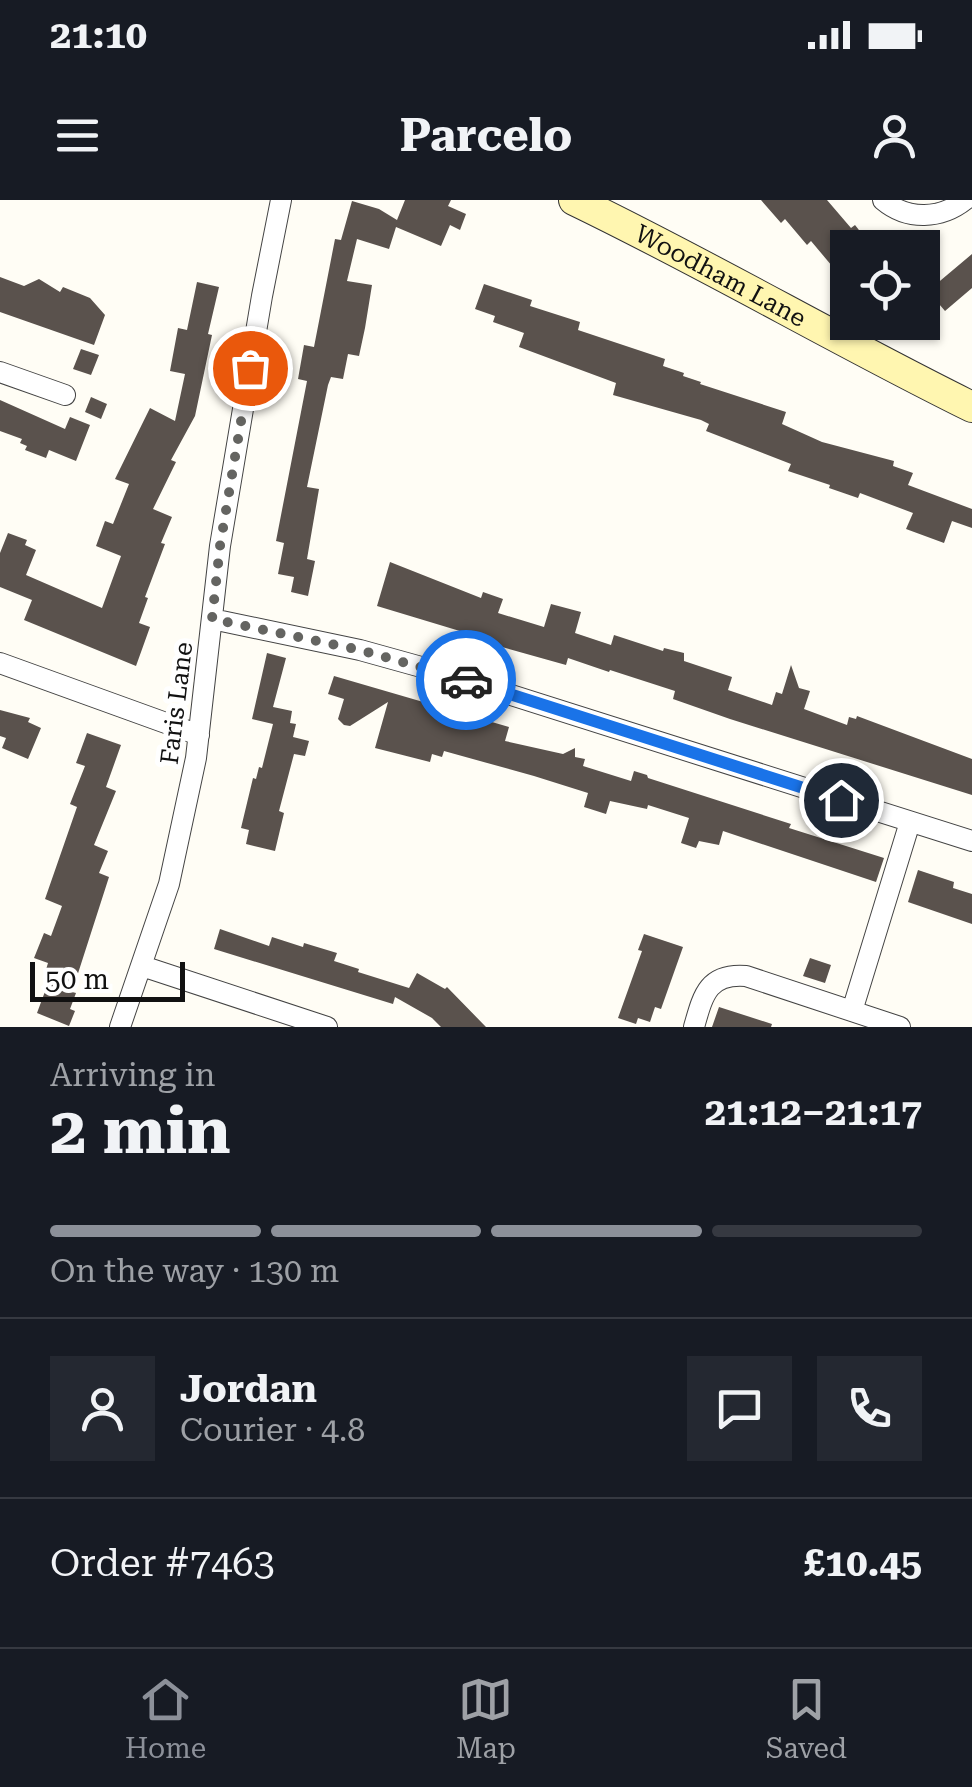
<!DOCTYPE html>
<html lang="en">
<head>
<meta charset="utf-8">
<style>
  body { margin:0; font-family:"Roboto Serif",serif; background:#242831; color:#f1f3f6; height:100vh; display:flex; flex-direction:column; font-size:38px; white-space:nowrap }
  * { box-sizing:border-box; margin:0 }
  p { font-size:32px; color:#9ea1a6 }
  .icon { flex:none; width:55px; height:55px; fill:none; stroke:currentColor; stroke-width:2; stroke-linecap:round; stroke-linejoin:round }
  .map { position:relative; height:827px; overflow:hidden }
  .side { display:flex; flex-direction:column; background:#171b24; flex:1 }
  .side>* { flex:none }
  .tools { position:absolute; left:830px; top:30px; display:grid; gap:20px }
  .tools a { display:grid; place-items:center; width:110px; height:110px; border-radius:0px; background:#171b24; box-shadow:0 2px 8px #0004; font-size:50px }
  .scale { position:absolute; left:30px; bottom:25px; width:155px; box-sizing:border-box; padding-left:10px; border:5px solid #111; border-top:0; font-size:28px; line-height:35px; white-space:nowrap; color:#111; -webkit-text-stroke:8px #fff; paint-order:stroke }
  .pin { position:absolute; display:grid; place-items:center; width:85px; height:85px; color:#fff; margin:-42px; border:5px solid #fff; border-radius:50%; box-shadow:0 2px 10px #0007 }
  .courier { position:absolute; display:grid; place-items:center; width:100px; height:100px; margin:-50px; border:8px solid #1a73e8; border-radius:50%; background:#fff; color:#222; box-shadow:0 2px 12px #0007 }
  .head em { font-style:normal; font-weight:700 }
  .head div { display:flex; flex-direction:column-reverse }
  .head { display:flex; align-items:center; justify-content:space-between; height:170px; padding:0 50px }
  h1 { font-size:65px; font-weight:700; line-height:75px }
  .bar { display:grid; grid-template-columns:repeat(4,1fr); gap:15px 10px; align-content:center; height:120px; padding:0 50px }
  .bar i { height:12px; border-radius:8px; background:#363941 }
  .bar .active { background:#8c9099 }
  .bar p { grid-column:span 4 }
  .line { display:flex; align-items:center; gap:25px; padding:0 50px; border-top:2px solid #363941 }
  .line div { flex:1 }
  .round { display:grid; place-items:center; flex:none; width:105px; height:105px; border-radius:0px; background:#242831 }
  .status { display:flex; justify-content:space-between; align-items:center; height:70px; padding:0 50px; background:#171b24; direction:ltr }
  .status svg { height:28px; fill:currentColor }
  header { display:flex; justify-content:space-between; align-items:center; height:130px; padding:0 50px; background:#171b24; font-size:45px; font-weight:700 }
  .menu { display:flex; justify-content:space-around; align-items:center; height:140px; border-top:2px solid #363941; background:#171b24; font-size:28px; color:#9ea1a6 }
  .menu a { display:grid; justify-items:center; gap:5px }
  .menu .active { color:#8c9099 }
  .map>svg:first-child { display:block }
  .building { fill:#5a524d }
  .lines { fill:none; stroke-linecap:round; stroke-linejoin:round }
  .minor-casing { stroke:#444; stroke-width:22 }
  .secondary-casing { stroke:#333; stroke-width:32 }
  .minor { stroke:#fff; stroke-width:20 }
  .secondary { stroke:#fff6b0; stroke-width:30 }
  .done { stroke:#646461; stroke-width:10; stroke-dasharray:0 18 }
  .route { stroke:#1a73e8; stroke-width:12 }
  .labels { text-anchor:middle; stroke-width:10; stroke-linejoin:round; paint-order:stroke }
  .street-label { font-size:25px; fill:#111; stroke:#fff }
</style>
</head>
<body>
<div class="status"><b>21:10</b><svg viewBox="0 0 49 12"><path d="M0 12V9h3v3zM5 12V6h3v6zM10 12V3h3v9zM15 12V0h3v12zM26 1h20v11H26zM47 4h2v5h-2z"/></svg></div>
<header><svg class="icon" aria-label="menu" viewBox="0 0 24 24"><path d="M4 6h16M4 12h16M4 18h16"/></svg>Parcelo<svg class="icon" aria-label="person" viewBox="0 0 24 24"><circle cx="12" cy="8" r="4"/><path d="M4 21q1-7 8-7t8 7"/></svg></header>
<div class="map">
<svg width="972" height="827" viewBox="0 0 972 827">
  <rect width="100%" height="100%" fill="#fffdf5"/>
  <path class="building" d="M405,0H451L448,6L466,14L460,30L450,25L441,46L396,27L389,49L357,39L347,81L372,85L365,128L359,156L348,154L343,179L331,177L328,185L307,287L319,289L307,359L315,361L308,396L291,392L294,377L278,374L284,343L276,341L307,181L298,179L304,145L314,147L335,39L341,40L352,1L379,9L397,20Z
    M761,0H827L851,28L855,25L873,48H848V77L835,63L832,66L811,41L807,45L785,19L781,23Z
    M972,54V88L945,111L928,91Z
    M0,77L24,86L39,79L60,92L63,87L90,98L105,115L94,145L0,112Z
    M197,82L219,87L208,134L212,135L195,216L171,260L176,262L153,309L172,317L161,343L165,344L145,397L148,398L139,423L150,427L136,466L24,420L32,400L0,387V353L8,333L27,340L25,345L36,350L26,375L102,408L121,356L96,346L105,321L113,324L129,284L115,279L150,208L175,221L185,174L170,171L178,128L187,130Z
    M484,84L532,100L530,106L580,122L578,130L665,159L663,166L684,173L683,176L701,182L700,184L786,212L782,224L822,242L894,261L893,266L913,273L908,285L972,309V328L952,321L944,343L906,329L913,313L860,293L858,298L829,288L830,285L788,271L791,264L706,231L709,224L701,220L613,195L616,183L519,147L524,133L493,122L495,116L475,109Z
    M81,149L99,155L91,175L73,169Z
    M91,197L107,204L101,219L85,212Z
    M0,200L65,229L70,217L90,225L76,261L49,250L46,258L25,250L27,246L20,243L22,239L0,231Z
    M390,362L481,398L483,392L503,399L498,413L544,427L551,404L581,412L575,433L611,445L614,435L663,451L664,448L684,453V461L732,477L728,490L772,505L776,492L782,494L791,465L799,488L810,491L804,509L847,525L849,517L856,519L857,516L972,559V595L730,519L673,499L675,491L610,470L609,472L568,458L566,465L488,443L472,438L473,435L377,406Z
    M267,453L286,458L273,507L292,511L290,523L296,524L293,537L309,541L305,556L294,554L279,611L284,613L275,651L246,644L249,630L241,628L253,578L256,579L259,567L262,568L273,524L252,519Z
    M334,476L509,527L505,541L563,554L575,548V557L585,559L583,566L631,581L634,571L647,575L648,578L791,624L789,628L884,658L876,682L723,631L719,645L699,641L696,648L681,643L689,618L648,605L647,609L610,601L606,614L584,607L588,593L534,576L444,551L442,557L432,554L430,562L375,548L388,502L350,526L344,525L338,519L344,499L328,494Z
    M0,510L30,518L28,522L41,528L28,559L2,548L6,538L0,536Z
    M87,533L121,545L106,587L116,591L94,645L108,651L99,673L109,677L72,792L76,793L70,809L75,811L69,826L37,813L50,778L44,776L48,763L34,758L44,733L51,736L62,706L45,699L77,607L70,604L85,566L76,563Z
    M918,670L954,682L953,688L972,694V724L908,702Z
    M220,729L269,746L272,737L303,747L304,743L337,753L334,761L359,769L358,772L409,788L417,773L445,789L447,787L486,827H441L432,818L395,797L393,804L214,749Z
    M644,734L683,747L661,809L655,807L650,822L638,818L636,824L618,818L642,751L638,750Z
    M810,758L831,765L825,783L803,776Z
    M719,807L772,824L771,827H712Z"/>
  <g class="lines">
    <g class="minor-casing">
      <path id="minor" d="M883,0C908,21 941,19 965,0
        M0,172L65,195
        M212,419L360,450L432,470L972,641
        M0,463L199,535
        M142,766L327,827
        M852,811L910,622
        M120,827L169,684L196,558L220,346L262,96L281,0
        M694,827C703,795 708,773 746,776L900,827"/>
    </g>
    <g class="secondary-casing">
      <g id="secondary">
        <path id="s1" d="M574,0C709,65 838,141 972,207"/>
      </g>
    </g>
    <use href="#minor" class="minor"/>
    <use href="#secondary" class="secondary"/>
  </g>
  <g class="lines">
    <path class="done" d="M250,168L220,346L212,419L360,450L466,480"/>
    <path class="route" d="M466,480L841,600"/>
  </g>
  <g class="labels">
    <g class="street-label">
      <text dy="9" stroke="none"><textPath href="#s1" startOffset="165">Woodham Lane</textPath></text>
      <text transform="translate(176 503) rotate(-83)" y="9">Faris Lane</text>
    </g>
  </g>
</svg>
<div class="tools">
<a><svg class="icon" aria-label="locate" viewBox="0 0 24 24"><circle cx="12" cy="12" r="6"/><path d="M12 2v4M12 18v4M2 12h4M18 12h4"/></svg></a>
</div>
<div class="scale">50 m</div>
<div class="pin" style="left:250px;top:168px;background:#ea580c"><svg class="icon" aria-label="bag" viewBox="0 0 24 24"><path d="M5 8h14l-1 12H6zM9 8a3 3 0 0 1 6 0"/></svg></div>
<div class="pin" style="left:841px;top:600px;background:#1f2937"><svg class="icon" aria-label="home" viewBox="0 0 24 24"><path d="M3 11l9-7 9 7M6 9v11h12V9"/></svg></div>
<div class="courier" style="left:466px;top:480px"><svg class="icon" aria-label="car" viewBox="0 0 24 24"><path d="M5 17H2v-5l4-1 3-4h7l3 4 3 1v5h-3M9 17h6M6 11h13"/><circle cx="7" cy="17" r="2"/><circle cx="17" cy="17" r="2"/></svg></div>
</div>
<section class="side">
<div class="head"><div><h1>2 min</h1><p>Arriving in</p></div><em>21:12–21:17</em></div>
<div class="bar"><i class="active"></i><i class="active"></i><i class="active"></i><i></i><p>On the way · 130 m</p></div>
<div class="line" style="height:180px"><a class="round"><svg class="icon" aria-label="person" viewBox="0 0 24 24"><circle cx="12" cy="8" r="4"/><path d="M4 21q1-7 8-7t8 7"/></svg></a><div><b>Jordan</b><p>Courier · 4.8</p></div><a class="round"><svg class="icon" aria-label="chat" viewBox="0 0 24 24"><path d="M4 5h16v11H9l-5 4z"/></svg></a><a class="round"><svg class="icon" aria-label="phone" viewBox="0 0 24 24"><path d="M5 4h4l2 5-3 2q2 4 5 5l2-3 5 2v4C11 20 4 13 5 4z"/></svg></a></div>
<div class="line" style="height:130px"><div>Order #7463</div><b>£10.45</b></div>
</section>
<nav class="menu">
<a class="active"><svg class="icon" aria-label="home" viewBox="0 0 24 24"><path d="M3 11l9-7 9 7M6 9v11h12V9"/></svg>Home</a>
<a><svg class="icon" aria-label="map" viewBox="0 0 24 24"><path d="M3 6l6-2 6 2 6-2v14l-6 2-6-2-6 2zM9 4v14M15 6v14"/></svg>Map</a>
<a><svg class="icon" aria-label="saved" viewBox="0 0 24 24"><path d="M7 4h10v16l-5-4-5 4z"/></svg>Saved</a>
</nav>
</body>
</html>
